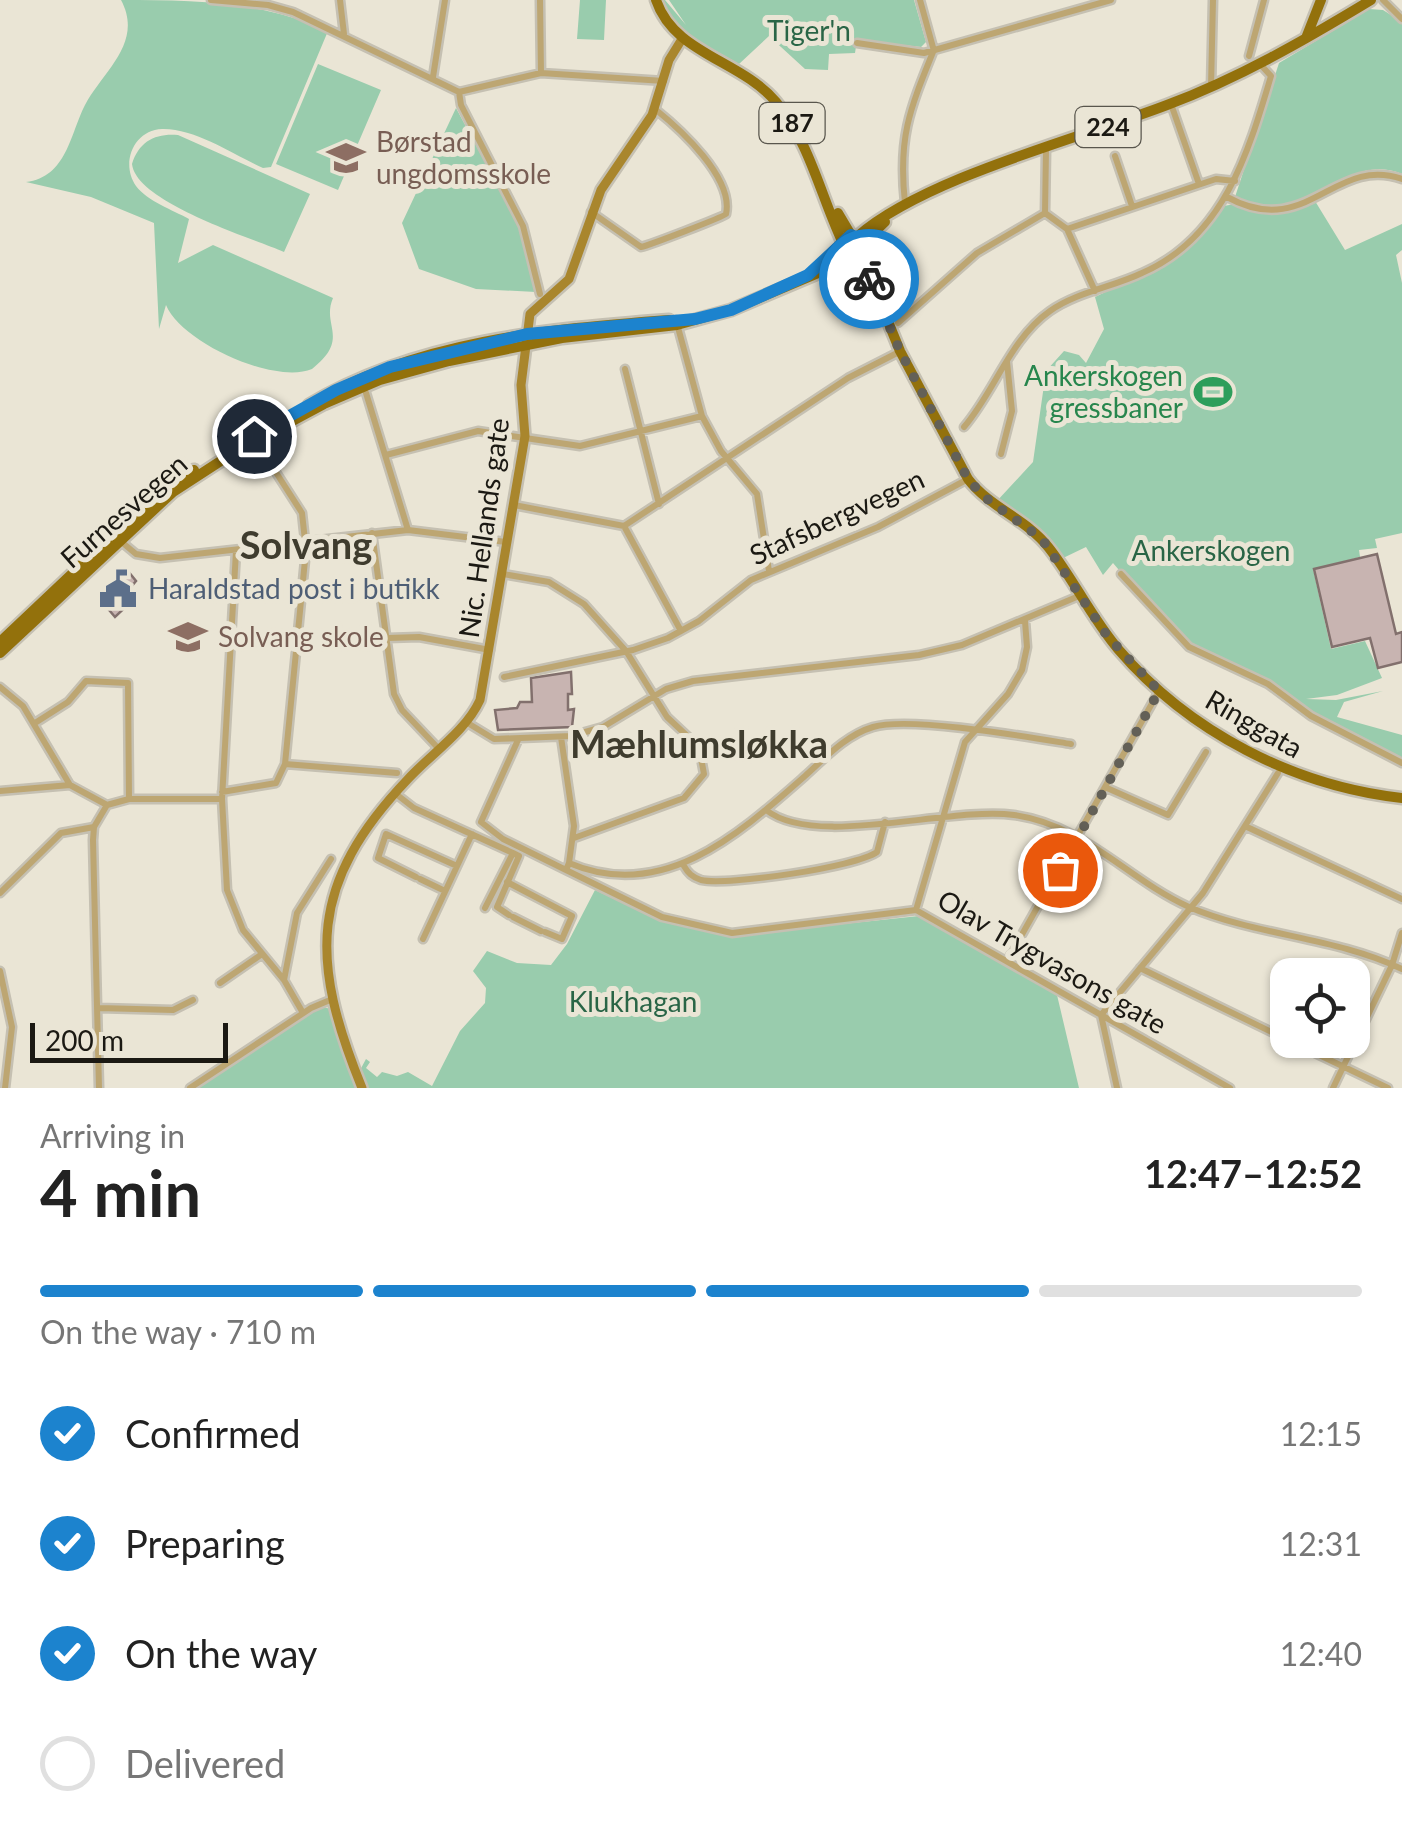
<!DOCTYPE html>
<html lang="en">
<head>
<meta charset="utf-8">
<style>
  body { margin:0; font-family:Lato,sans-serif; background:#f2f2f2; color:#222; height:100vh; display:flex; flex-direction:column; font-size:38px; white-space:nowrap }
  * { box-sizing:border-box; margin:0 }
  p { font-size:32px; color:#767676 }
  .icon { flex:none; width:55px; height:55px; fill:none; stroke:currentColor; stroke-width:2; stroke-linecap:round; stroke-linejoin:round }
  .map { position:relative; height:1088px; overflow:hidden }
  .drawer { display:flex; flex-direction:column; background:#fff; flex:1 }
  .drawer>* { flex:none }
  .controls { position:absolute; left:1270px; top:958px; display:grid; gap:20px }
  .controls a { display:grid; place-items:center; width:100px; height:100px; border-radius:20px; background:#fff; box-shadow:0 2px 8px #0004; font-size:50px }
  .scale { position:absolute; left:30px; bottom:25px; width:198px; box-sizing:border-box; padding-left:10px; border:5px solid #1b1913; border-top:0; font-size:28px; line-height:35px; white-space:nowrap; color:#1b1913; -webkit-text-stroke:8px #eae5d5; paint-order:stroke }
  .pin { position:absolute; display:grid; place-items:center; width:85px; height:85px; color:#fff; margin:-42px; border:5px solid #fff; border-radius:50%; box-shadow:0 2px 10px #0007 }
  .courier { position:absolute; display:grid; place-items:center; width:100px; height:100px; margin:-50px; border:8px solid #1c83ce; border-radius:50%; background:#fff; color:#222; box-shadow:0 2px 12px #0007 }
  .headline em { font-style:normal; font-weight:700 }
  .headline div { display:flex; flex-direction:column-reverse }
  .headline { display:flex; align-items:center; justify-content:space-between; height:170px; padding:0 40px }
  h1 { font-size:65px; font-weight:700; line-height:75px }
  .bar { display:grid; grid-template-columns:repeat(4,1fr); gap:15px 10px; align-content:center; height:120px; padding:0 40px }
  .bar i { height:12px; border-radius:8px; background:#e0e0e0 }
  .bar .active { background:#1c83ce }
  .bar p { grid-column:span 4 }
  ol { padding:0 40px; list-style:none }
  li { display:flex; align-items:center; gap:30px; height:110px }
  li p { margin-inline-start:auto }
  li .icon { padding:10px; border-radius:50%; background:#1c83ce; color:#fff; stroke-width:4 }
  li:last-child { color:#767676 }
  li i { width:55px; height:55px; border:5px solid #e0e0e0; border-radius:50% }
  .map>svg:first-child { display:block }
  .green { fill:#99ccad }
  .building { fill:#c8b4b1; stroke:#82706d; stroke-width:2.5 }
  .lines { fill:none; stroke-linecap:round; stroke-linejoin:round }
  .street-casing { stroke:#c5c0b2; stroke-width:11 }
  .secondary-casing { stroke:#c5c0b2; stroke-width:14 }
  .primary-casing { stroke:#c5c0b2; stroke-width:15 }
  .street { stroke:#bda672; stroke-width:6 }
  .secondary { stroke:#a9862d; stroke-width:9 }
  .primary { stroke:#93710c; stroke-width:10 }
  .done { stroke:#636057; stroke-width:10; stroke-dasharray:0 18 }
  .route { stroke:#1c83ce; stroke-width:12 }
  .labels { text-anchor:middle; stroke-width:10; stroke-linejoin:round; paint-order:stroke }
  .shield { fill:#eae5d5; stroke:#59564d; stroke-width:2.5 }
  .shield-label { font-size:25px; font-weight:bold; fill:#1b1913 }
  .park-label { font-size:28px; fill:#296546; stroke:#eae5d5 }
  .education-label { font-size:28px; fill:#785e54; stroke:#eae5d5; text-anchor:start }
  .leisure-label { font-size:28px; fill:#27864d; stroke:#eae5d5; text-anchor:end }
  .street-label { font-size:28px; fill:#1b1913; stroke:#eae5d5 }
  .service-label { font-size:28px; fill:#4e5e75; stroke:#eae5d5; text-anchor:start }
  .district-label { font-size:38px; font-weight:bold; fill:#3f3c2e; stroke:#eae5d5 }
</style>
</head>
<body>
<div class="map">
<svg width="1402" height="1088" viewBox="0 0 1402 1088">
  <rect width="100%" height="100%" fill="#eae5d5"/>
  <path class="green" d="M121,0C193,0 261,1 328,31L271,167L263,168C234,155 195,128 162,129C134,130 120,163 136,186C147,201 173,210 189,219L178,263L213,245L333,298C321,326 351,338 312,369C274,385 181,342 166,305L159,329L154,223L91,197L26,182C67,177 70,134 85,105C103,71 144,43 121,0Z
    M580,0H606L604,40L577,39Z
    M659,0H665L686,25L669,0H914L926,42L921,47L857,40L855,53L829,54L828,70L805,69L769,36L739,64L675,28Z
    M1369,9L1383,10L1402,22V174C1340,149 1310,234 1235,197L1279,63Z
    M318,64L381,90L338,190L276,164Z
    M456,108L518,223L536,292L476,289L419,269L402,223Z
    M178,135L310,194L284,252C249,237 136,202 132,164C139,141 156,133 178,135Z
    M1315,201L1345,250L1402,224V250L1396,255L1402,283V533L1375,539L1377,548L1359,550L1360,557L1313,569L1331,649L1365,641L1382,678L1337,695L1306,699L1336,700L1383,691L1344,702L1337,717L1402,735V760L1309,713L1272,685L1191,646L1163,622L1113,563L1103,575L1086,547L1061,559L996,502L1033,462L1046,371L1064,351L1079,355L1086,363L1104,329L1095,297L1180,256L1222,207C1253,196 1271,221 1315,201Z
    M595,890L657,919L730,936L919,916L1057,995L1079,1088H365L359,1072L366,1059L370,1062L366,1068L377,1077L382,1072L397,1076L408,1072L432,1086L460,1031L485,1003L486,988L473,971L487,951L517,963L551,965L567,944Z
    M321,1006L330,1009L358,1088H197Z"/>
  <path class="building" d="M1377,554L1396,634L1402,632V662L1378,668L1370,638L1332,647L1314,569Z
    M128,571L136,581L126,593L133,600L115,617L99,598Z
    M571,672L572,694H568V710L574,709L572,727L498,730L495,710L517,708L520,702H532L531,678Z"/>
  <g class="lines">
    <g class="street-casing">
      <path id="street" d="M211,0L268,5L293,12L459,92
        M340,0L344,34
        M540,0L541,73
        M920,0L934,51
        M1383,0L1402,19
        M857,43L924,53L1111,0
        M1249,56L1264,0
        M433,77L445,0
        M1211,87L1213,0
        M459,92L461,105L523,226L540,294
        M459,92L541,73L664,81
        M1171,104L1199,184
        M1046,150L1045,213L1067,229L1095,291
        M1115,156L1132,206
        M1227,197C1307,241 1334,155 1402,179
        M905,203C898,139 909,111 933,52
        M591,212L641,247C650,245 723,217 726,214C734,178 680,129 655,109
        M1067,229L1216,179L1235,181
        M676,320L702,416L721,451L757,494L769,571
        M898,323L977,253L1045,213
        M625,369L659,504
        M366,393L408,530
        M964,427C995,391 1010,339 1050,311C1077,292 1113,287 1142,273C1223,238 1248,154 1271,76L1260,64
        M1001,454L1012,411L1007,362
        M386,455L478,431L580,446L702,416
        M514,505L624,526L681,631
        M624,526L848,378L899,352
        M372,533L394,694L402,710L438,748
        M118,539L136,554L160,558L408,530L506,542
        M236,551L222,799L227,890L243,930L284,980L303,1013
        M503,574L549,582L584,604L626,651L667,717L699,747L704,774L684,798L574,838
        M1121,574L1189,647L1268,684L1311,716L1402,763
        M388,638L419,637L490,650
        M504,677L633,650L668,638L699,621L751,580L878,527L968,479
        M0,687L23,706L70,785
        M466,722L494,739L571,736L603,727L666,689L693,681L919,655L962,645L1079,596
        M35,723L68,702L86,681L128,683L129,799
        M561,737L574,826L569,863C663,903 739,834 805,776C825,758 846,735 873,727C910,716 1028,737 1071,744
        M518,740L481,822L503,839L566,870
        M285,764L397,773
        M1107,788L1168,815L1206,752
        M0,791L70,785L107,805L129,799H222
        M222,792L276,783L285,764L306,550L302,513L261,449
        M396,794L414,808L513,853L485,908
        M766,810C816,849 949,806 1014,815C1085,825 1127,879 1189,907C1257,936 1335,937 1402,969
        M1247,827L1402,899
        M569,863L566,870L662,917L732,933L916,910L1230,1088
        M684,866C688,873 692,877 701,880C727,886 856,867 877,852L885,822
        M416,877L378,858L386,834L457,866
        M420,879L445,891
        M507,882L572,916L562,939L545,932
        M0,893L61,833L94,827
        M916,910L965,742L1008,694L1022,670L1027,647L1025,621
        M509,915L497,907L519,856L513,853
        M513,917L541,931
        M423,939L472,834
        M1007,961L1159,691
        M1140,968L1288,1040
        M0,971L12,1027L5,1088
        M284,980L297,913L331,859
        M220,983L262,954
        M99,1008L173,1010L193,1000
        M1288,1040L1388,1088
        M99,1088L93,840L94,827L107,805
        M190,1088L311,1008L330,1000
        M1117,1088L1101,1015L1203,893L1278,773
        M1333,1088L1392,965L1402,933"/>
    </g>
    <g class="secondary-casing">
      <path id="secondary" d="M362,1088C310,960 308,884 408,779C431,754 466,731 480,700L525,436L521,385L530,314L569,279L601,190L652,115L669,60L682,39"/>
    </g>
    <g class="primary-casing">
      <path id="primary" d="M656,0C674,54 741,60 776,102C810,143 820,194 842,241
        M1306,38L1321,0
        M838,213L851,235
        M858,236C924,178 1081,138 1167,105C1239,78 1305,40 1371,0
        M864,242L885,222
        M861,255L900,351L968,479C990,508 1027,519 1049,548C1074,580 1091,617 1118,649C1189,732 1294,786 1402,798
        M309,405C415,341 548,329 669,320
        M0,642L149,501L194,470
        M0,653L173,492L233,453L324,404L380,380L449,361L562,338L677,325L731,310L861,255"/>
    </g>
    <use href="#street" class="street"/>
    <use href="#secondary" class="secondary"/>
    <use href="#primary" class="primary"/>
  </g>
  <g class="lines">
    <path class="done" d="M869,279L900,351L968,479L983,496L1042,539L1108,637L1159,691L1060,870"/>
    <path class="route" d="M254,436L336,390L390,367L527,334L695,319L731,310L808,275L851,235L864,242L861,256L869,279"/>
  </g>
  <defs>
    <g id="school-bare" transform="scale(3)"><path d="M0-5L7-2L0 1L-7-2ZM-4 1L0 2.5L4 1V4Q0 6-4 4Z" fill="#8d6e63" stroke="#eae5d5" stroke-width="2.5" paint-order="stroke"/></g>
    <g id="stadium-bare" transform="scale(3)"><path d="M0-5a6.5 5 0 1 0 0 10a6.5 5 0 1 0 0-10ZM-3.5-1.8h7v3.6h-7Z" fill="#2e9e5b" stroke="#eae5d5" stroke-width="2.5" paint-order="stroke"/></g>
    <g id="civic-bare" transform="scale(3)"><path d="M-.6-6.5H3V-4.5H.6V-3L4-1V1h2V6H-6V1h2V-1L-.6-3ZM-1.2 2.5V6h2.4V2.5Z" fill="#5c6f8a" stroke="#eae5d5" stroke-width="2.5" paint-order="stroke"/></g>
  </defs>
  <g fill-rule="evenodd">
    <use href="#school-bare" x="346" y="158"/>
    <use href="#stadium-bare" x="1213" y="392"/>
    <use href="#civic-bare" x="118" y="589"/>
    <use href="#school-bare" x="188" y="637"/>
  </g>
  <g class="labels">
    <g class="shield">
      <rect x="759.5" y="103" width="65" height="40" rx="8"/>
      <rect x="1075.5" y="107" width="65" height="40" rx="8"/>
    </g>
    <g class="shield-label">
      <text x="792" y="132">187</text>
      <text x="1108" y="136">224</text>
    </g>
    <g class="park-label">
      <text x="809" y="41">Tiger'n</text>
      <text x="1211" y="561">Ankerskogen</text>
      <text x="633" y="1012">Klukhagan</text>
    </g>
    <g class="education-label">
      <text x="376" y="152">Børstad<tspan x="376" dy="32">ungdomsskole</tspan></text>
      <text x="218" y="647">Solvang skole</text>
    </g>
    <g class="leisure-label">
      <text x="1183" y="386">Ankerskogen<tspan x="1183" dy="32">gressbaner</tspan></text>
    </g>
    <g class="street-label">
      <text transform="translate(124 511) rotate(-41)" y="10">Furnesvegen</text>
      <text transform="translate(837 517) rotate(-25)" y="10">Stafsbergvegen</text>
      <text transform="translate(484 528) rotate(-82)" y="10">Nic. Hellands gate</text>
      <text transform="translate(1254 724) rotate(30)" y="10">Ringgata</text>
      <text transform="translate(1052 962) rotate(30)" y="10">Olav Trygvasons gate</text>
    </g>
    <g class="service-label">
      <text x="148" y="599">Haraldstad post i butikk</text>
    </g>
    <g class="district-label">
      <text x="306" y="559">Solvang</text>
      <text x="699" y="758">Mæhlumsløkka</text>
    </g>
  </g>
</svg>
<div class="controls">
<a><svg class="icon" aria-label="locate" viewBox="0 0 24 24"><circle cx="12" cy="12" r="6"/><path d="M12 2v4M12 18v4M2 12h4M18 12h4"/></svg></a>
</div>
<div class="scale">200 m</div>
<div class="pin" style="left:1060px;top:870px;background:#ea580c"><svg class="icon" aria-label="bag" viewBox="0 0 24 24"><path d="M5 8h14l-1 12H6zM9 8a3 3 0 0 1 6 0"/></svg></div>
<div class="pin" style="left:254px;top:436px;background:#1f2937"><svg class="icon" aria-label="home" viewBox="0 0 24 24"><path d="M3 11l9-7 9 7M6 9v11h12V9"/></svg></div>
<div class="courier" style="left:869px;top:279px"><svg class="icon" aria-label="bike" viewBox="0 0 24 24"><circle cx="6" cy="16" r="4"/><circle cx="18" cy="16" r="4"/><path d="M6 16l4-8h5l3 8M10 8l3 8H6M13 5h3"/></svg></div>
</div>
<section class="drawer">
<div class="headline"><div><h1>4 min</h1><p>Arriving in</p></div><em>12:47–12:52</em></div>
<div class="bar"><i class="active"></i><i class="active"></i><i class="active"></i><i></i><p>On the way · 710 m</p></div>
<ol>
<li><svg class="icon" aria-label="check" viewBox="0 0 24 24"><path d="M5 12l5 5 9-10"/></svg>Confirmed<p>12:15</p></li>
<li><svg class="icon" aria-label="check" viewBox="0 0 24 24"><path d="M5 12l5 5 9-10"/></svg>Preparing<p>12:31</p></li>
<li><svg class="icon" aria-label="check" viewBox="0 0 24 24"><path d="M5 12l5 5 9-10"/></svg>On the way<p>12:40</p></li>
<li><i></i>Delivered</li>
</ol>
</section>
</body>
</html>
